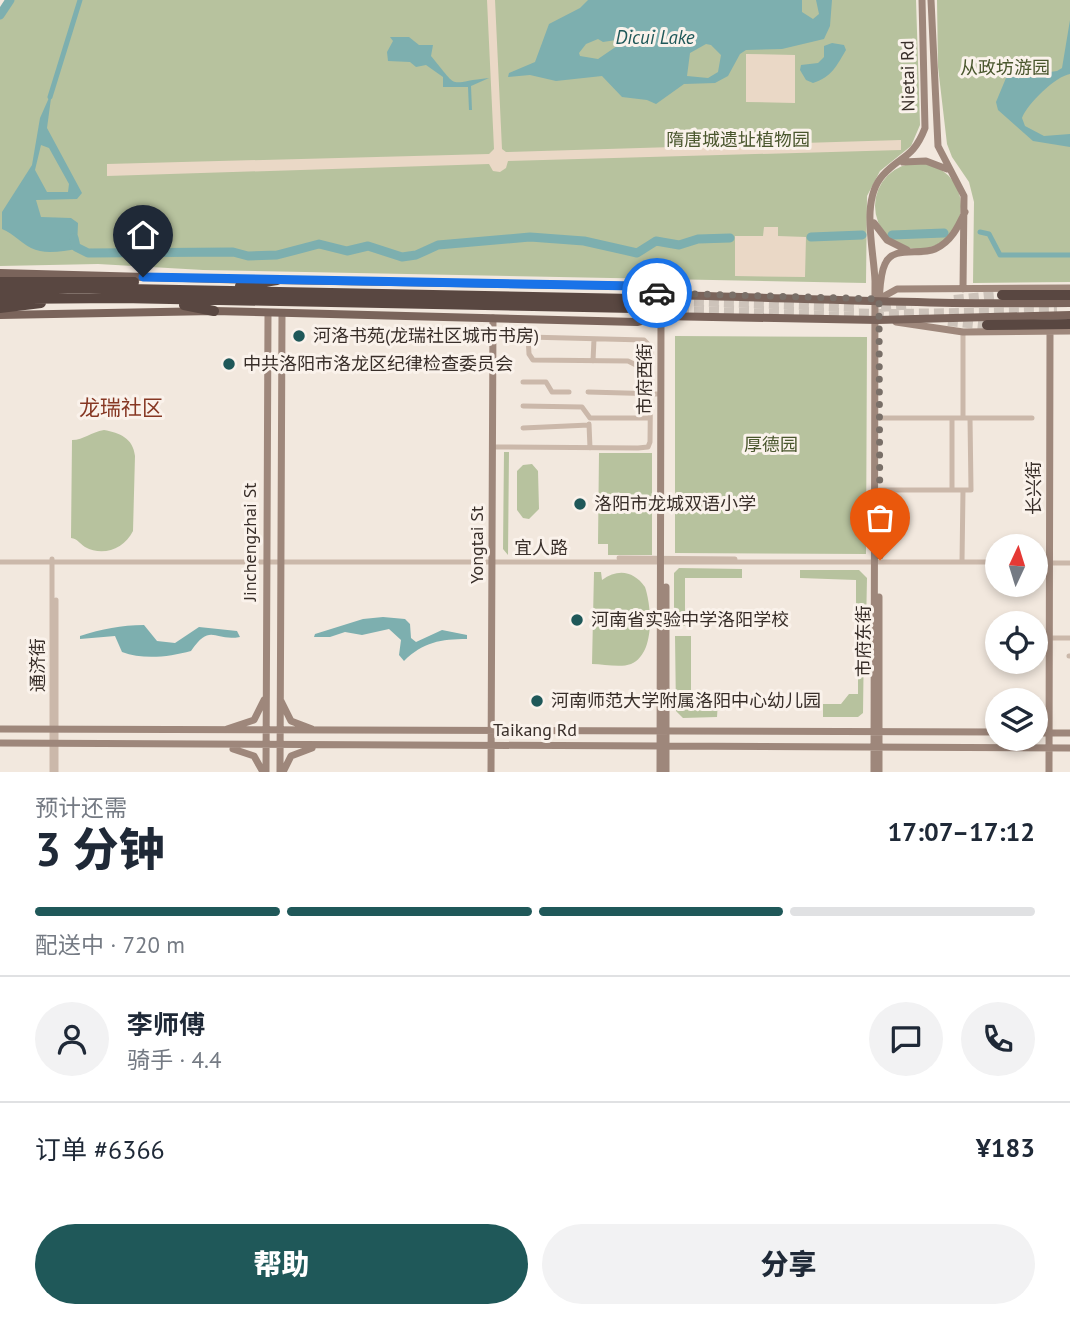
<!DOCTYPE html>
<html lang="zh">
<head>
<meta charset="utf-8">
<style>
  body { margin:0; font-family:"PT Sans","Noto Sans SC",sans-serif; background:#f2f2f3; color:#1f2937; height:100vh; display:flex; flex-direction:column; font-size:26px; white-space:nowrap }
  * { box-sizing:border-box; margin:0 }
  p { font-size:23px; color:#747a83 }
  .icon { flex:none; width:38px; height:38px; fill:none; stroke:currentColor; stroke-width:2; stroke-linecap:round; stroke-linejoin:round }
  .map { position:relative; height:772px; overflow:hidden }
  .details { display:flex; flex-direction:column; background:#fff; flex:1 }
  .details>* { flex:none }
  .needle { width:46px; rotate:4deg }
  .buttons { position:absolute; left:985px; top:534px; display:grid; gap:14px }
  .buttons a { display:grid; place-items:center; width:63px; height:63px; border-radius:50%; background:#fff; box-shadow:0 4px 10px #0003; font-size:35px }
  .pin { position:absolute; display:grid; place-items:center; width:60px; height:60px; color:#fff; margin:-72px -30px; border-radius:50% 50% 50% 0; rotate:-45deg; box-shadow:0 0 7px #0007 }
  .pin .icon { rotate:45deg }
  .courier { position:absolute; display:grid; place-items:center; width:70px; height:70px; margin:-35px; border:5px solid #1a73e8; border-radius:50%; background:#fff; color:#222; box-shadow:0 2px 9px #0007 }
  .overview em { font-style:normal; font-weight:800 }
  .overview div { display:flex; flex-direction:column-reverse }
  .overview { display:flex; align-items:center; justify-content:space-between; height:119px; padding:0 35px }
  h1 { font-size:46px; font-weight:800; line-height:52px }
  .bar { display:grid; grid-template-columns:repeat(4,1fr); gap:10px 7px; align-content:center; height:84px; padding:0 35px }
  .bar i { height:9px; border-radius:5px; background:#e0e1e3 }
  .bar .current { background:#1f5859 }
  .bar p { grid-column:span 4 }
  .line { display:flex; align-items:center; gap:18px; padding:0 35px; border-top:2px solid #e0e1e3 }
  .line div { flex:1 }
  .round { display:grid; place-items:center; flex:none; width:74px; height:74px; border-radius:37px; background:#f2f2f3 }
  .cta { display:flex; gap:14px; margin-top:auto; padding:14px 35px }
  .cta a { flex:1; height:80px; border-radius:42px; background:#1f5859; color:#fff; font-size:28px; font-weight:800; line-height:80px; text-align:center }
  .cta a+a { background:#f2f2f3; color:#1f2937 }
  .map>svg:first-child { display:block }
  .green { fill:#b7c29e }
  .plaza { fill:#ead8c6 }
  .water { fill:#7dafaf; fill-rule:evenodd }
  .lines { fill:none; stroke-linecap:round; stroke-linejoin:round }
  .canal { stroke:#7dafaf; stroke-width:5 }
  .river { stroke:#7dafaf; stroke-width:9 }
  .highway-tunnel { stroke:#cdc3ba; stroke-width:10; stroke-dasharray:10 5; stroke-linecap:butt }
  .street { stroke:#cbb8aa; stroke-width:5 }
  .secondary { stroke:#9e877b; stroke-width:7 }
  .primary { stroke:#7a645b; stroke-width:8 }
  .highway { stroke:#594741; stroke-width:10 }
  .done { stroke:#796f68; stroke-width:7; stroke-dasharray:0 12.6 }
  .route { stroke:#1a73e8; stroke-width:9 }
  .poi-dot { fill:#1f5859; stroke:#faf2eb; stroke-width:2.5 }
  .labels { text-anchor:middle; stroke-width:6; stroke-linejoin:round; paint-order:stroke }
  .park-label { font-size:18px; fill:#49562d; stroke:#faf2eb }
  .street-label { font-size:18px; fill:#382e29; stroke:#faf2eb }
  .poi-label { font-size:18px; fill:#382e29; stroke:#faf2eb; text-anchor:start }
  .water-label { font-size:19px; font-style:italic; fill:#1f5859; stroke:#faf2eb }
  .quarter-label { font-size:21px; fill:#863723; stroke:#faf2eb }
</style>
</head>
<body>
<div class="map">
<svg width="1070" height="772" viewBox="0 0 1070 772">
  <rect width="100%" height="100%" fill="#f2e8de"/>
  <path class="green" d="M6,0H916L920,125L911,146L880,171L867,196L866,283L203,270L98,264L0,266V10Z
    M937,0H1070V282L973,283L974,202L969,182L952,157L947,144L938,67Z
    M875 206a43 43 0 1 1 86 0a43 43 0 1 1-86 0Z
    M675,336L867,337L866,554L675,553Z
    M104,430C120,433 133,438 135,456L133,531C124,549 103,557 85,547C79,543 78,539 71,538L72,440C84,440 91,432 104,430Z
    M504,452H509L508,555L503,549Z
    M599,453H652V555H608V544H598Z
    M532,464L538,471L539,509L529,519L523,518L517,510V471L523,465Z
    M679,568L742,569V578H685V626H674V573Z
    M800,570H859L867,578L866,626H856V580L800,578Z
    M594,572H601L602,580C618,568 634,571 645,587C652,608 655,654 631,664C620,668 604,664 592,664Z
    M675,636H691V694L699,702H718L717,717L683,718L676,711Z
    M858,636H864L863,713L858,717H823V704H841L849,694H858Z"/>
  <path class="plaza" d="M487,0H495L502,149L506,152L901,140V150L508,161L506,168L500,172L493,171L489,164L107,176V164L489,154L494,149Z
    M746,54L795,55V103L746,102Z
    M764,227H778V236L806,237L805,277L735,276V236H763Z"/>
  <path class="water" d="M588,0H802V12L813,19L819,14L816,0H832L830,26L824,39L782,49L746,50L740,54L728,76L715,83L684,84L656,104L647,100L622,97L602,76L556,81L530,75L508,77L509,73L535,62L549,24L580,8ZM598,39L603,42L616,40L617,46L598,59L580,56L579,53L586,44ZM706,44L711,45L721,55L718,72L708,78L687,76L690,53Z
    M1070,20V74C1056,76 1027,104 1022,118L1025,126L1044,136L1070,134V147L1033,141L998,110L996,102L1006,78L1057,71L1062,68Z
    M390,37H409L419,45H433L431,56C461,92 446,82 489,78L471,86L472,110H469L468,87H443V77L426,65L416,67L410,62L388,61L387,52L393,41Z
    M832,43L844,45L846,50C837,65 832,77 813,83L806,80L800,70L801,65L818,63L824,57V46Z
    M52,91L47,128L82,193L77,199L36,200L41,217L71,218L78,223L77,249C63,251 44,255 31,248C20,242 14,234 2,229V212L32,165L40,118ZM41,145L49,148L69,184L68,192H47L35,170Z
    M383,617L405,619L410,624L411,638L416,642L442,630L467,635V639C441,639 423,642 404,661L399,655L401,640L389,629L362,635L345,632L330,637H314L315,634L363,619Z
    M144,625L157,641L175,643L199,627L237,631L240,637C214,642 211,622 191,651C169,657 143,660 122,652L115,636L80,639V636C102,629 121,625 144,625Z"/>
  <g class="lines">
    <path class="canal" d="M50,97L80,0
      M980,232L989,234L1000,255H1070"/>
    <path class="river" d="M0,15L10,0
      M892,235L944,233
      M811,237L862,235
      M74,238L76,247L88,253L233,252L248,256L277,255L319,244L347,251L368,246L402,257L416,255L438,245L530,237L584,241L637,253L656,241L679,245L698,239L730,238"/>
    <path class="highway-tunnel" d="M634,299L859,307
      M954,300L1002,295
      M881,307L911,304
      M634,308L882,314L1057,312
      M948,321L987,325"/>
    <path class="street" d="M963,332V418
      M593,361L594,339
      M523,382H546L552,392H569
      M588,392L661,394
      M523,406L582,407L590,418H650
      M878,418H1032
      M952,418V490
      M589,424L590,448
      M523,428L589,425
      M493,447L638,448L648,447L650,442L651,347L644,340L528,337L529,354L533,360L628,361L636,365L651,366
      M879,490H971L970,418
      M619,558L735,559
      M0,562H998
      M962,562L963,490
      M1036,563H1070
      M56,600V772
      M1049,638H1070
      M1069,656H1070
      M52,772V559"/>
    <path class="secondary" d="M931,0L938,146L964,196L963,289
      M903,162L926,161L947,169
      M874,223L887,240L907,250
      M879,299L897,289L1070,288
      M879,301C880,290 880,274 885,264C893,245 919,256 935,249C951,242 958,227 965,212
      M896,322L963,332L1070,331
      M281,701L291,721L312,729
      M0,729L998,732
      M227,729L254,720L264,700
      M1036,733H1070
      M0,743L1070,748
      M233,749L254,756L263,772
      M266,772L268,313
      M280,772L282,313
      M283,772L291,756L312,748
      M491,772L493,318
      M660,772L661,316L665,295
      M666,772V587
      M874,772L875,281C874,250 860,200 883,175C901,155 913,159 925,128L922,0
      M879,772V597
      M1049,772L1050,331"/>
    <path class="primary" d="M0,273L259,280
      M272,280L636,286L665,295C800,298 935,305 1070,303
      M0,315L214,311L637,322L661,316L878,320L1070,315"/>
    <path class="highway" d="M0,282H134
      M240,286L277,280
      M0,290L77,288L634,299
      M1002,295H1070
      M0,299L121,298L634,308
      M184,305L214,311
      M0,308L41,303
      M987,325L1070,324"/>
  </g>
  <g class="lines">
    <path class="done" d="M657,293L879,299L880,560"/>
    <path class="route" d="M143,277L636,286L657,293"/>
  </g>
  <g class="poi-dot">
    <circle cx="299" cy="336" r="7"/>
    <circle cx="229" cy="364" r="7"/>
    <circle cx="580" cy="504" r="7"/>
    <circle cx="577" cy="620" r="7"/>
    <circle cx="537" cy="701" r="7"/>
  </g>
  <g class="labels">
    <g class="park-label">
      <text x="1005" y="74">从政坊游园</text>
      <text x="738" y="146">隋唐城遗址植物园</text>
      <text x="771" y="451">厚德园</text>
    </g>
    <g class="street-label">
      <text transform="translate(908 76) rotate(-91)" y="6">Nietai Rd</text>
      <text transform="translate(645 379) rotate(-90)" y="6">市府西街</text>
      <text transform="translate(1034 488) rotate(-90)" y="6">长兴街</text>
      <text transform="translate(250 542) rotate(-90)" y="6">Jinchengzhai St</text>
      <text transform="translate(477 545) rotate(-90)" y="6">Yongtai St</text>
      <text x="541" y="554">宜人路</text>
      <text transform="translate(864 641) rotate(-90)" y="6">市府东街</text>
      <text transform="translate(38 665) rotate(-90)" y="6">通济街</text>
      <text x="535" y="736">Taikang Rd</text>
    </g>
    <g class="poi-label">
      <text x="313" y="342">河洛书苑(龙瑞社区城市书房)</text>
      <text x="243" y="370">中共洛阳市洛龙区纪律检查委员会</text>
      <text x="594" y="510">洛阳市龙城双语小学</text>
      <text x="591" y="626">河南省实验中学洛阳学校</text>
      <text x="551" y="707">河南师范大学附属洛阳中心幼儿园</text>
    </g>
    <g class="water-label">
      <text x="655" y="44">Dicui Lake</text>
    </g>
    <g class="quarter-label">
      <text x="121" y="415">龙瑞社区</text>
    </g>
  </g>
</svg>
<div class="buttons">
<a><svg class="needle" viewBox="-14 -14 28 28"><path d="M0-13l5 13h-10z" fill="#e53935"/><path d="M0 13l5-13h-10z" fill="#747a83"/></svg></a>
<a><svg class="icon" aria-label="locate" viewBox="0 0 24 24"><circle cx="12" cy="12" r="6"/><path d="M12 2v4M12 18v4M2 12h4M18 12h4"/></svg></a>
<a><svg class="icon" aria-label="layers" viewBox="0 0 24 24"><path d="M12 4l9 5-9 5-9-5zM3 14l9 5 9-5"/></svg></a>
</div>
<div class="pin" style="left:880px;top:560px;background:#ea580c"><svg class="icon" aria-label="bag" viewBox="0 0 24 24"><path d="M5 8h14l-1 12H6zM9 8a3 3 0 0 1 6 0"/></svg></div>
<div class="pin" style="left:143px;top:277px;background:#1f2937"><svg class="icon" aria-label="home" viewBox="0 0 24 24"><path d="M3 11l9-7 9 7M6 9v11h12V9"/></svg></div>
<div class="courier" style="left:657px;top:293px"><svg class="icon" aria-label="car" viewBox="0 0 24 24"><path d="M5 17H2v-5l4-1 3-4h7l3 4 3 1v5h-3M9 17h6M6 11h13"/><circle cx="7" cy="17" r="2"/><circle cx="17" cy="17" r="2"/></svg></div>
</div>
<section class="details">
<div class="overview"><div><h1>3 分钟</h1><p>预计还需</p></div><em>17:07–17:12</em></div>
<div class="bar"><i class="current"></i><i class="current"></i><i class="current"></i><i></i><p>配送中 · 720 m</p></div>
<div class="line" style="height:126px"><a class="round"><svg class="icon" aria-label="person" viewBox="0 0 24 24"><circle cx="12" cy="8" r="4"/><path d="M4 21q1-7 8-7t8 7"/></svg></a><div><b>李师傅</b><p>骑手 · 4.4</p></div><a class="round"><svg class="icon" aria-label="chat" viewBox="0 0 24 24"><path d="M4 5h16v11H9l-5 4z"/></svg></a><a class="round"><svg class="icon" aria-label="phone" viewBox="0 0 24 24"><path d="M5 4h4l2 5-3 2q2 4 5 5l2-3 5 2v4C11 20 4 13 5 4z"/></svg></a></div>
<div class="line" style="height:91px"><div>订单 #6366</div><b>¥183</b></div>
<div class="cta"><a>帮助</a><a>分享</a></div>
</section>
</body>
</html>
